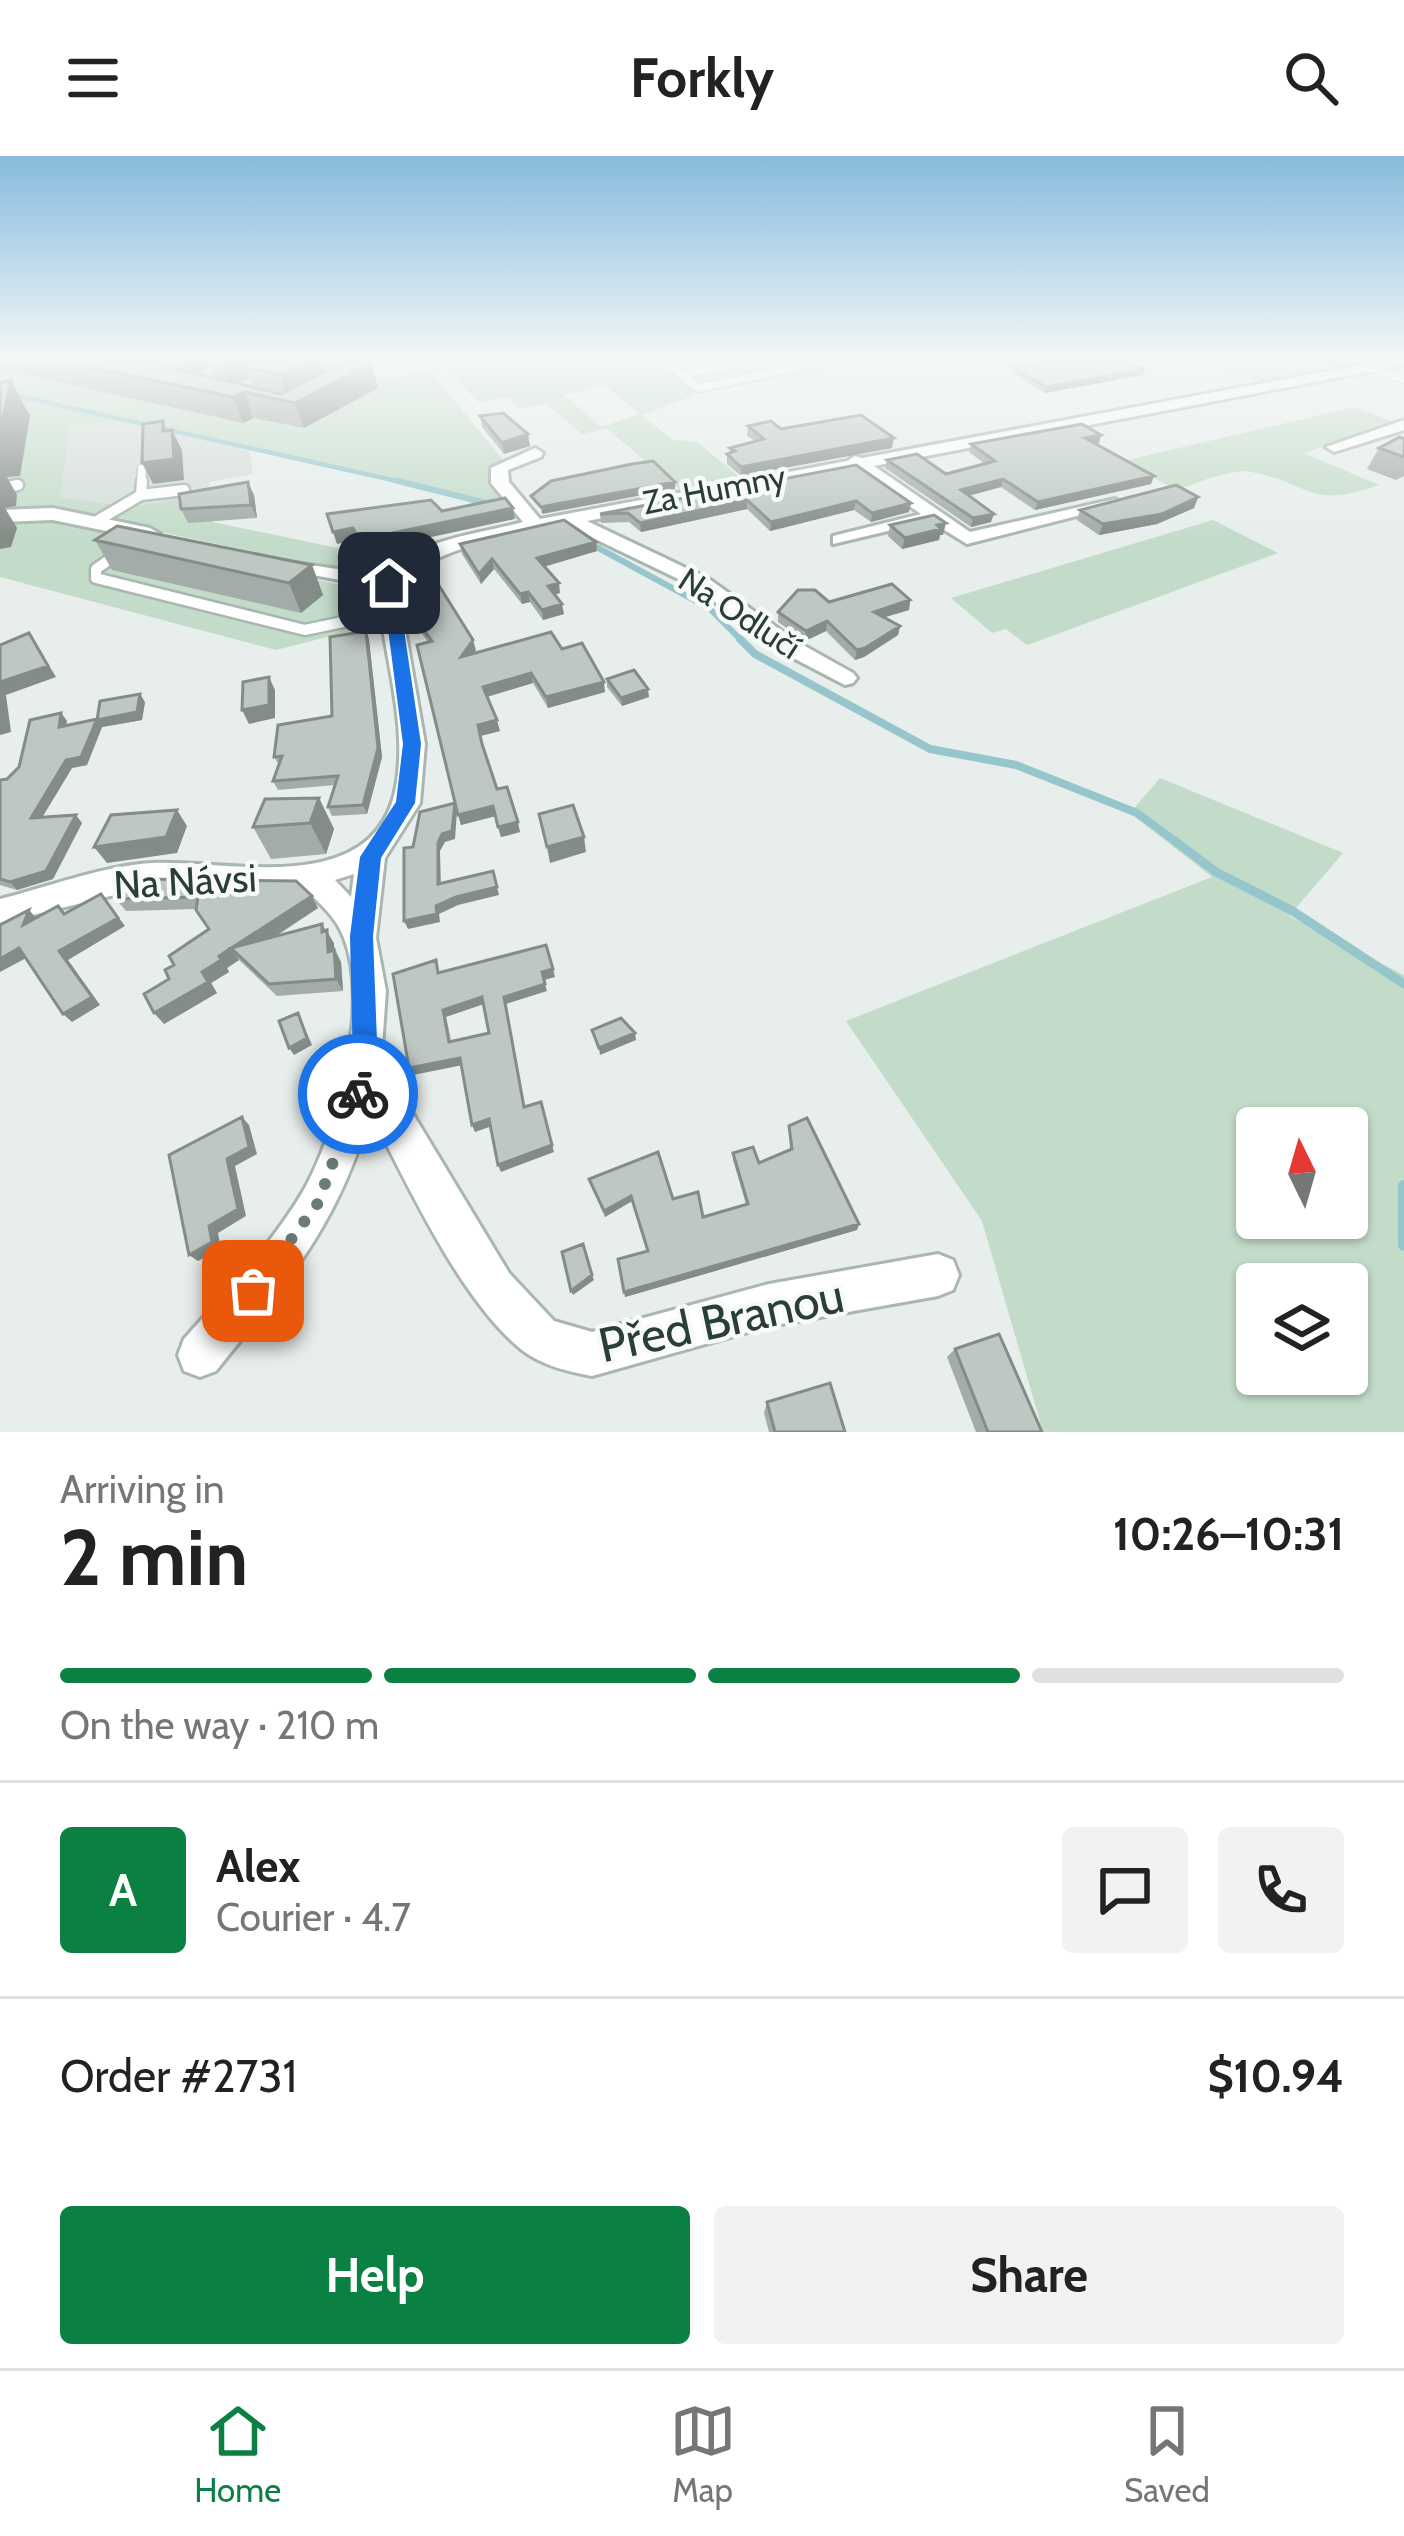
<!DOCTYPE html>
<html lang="en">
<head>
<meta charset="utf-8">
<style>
  body { margin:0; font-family:Cabin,sans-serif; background:#f2f2f2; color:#222; height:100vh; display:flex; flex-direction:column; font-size:45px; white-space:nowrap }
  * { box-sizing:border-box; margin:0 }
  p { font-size:39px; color:#767676 }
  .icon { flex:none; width:66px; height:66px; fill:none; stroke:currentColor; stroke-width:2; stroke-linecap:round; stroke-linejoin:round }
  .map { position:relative; height:1276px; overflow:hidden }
  .drawer { display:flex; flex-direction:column; background:#fff; flex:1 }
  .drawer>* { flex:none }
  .needle { width:78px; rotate:355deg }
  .fabs { position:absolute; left:1236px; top:951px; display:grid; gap:24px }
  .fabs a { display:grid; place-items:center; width:132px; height:132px; border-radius:12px; background:#fff; box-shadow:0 3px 9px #0004; font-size:60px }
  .pin { position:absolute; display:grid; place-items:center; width:102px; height:102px; color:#fff; margin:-51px; border-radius:24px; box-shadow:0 6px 18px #0006 }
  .courier { position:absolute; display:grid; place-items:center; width:120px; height:120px; margin:-60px; border:9px solid #1a73e8; border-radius:50%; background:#fff; color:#222; box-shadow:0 3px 15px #0007 }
  .head em { font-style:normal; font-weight:700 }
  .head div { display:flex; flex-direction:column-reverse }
  .head { display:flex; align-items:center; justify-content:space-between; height:204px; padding:0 60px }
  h1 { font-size:78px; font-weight:700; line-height:90px }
  .bar { display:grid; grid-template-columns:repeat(4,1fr); gap:18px 12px; align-content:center; height:144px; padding:0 60px }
  .bar i { height:15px; border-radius:9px; background:#e0e0e0 }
  .bar .selected { background:#0b8043 }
  .bar p { grid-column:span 4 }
  .line { display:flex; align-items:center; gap:30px; padding:0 60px; border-top:3px solid #e0e0e0 }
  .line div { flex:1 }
  .round { display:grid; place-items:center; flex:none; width:126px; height:126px; border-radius:12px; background:#f2f2f2 }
  .primary-button { display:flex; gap:24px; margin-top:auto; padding:24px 60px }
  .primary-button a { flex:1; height:138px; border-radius:12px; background:#0b8043; color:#fff; font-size:48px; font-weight:700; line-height:138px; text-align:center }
  .primary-button a+a { background:#f2f2f2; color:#222 }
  header { display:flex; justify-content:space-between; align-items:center; height:156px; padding:0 60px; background:#fff; font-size:54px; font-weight:700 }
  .tabs { display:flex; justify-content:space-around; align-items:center; height:168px; border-top:3px solid #e0e0e0; background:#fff; font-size:33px; color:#767676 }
  .tabs a { display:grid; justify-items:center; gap:6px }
  .tabs .selected { color:#0b8043 }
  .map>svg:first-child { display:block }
  .built { fill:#d5ded9 }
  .green { fill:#c3dcc9; fill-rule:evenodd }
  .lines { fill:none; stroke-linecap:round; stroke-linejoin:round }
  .stream-far4 { stroke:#96c6cc; stroke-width:4.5 }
  .stream-far3 { stroke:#96c6cc; stroke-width:6 }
  .stream-far2 { stroke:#96c6cc; stroke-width:8 }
  .stream-far1 { stroke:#96c6cc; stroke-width:9 }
  .stream { stroke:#96c6cc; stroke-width:12 }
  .service-far1-casing { stroke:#aab6b1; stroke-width:10 }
  .service-casing { stroke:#aab6b1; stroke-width:15 }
  .minor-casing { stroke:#aab6b1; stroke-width:6 }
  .service-far1 { stroke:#fff; stroke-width:8 }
  .service { stroke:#fff; stroke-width:10 }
  .minor { fill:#fff; fill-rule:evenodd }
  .wall { fill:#a3aca8; fill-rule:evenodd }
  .shaded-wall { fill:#848c88 }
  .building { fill:#bdc8c3; stroke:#848c88; stroke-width:3; fill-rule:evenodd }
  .route { fill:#1a73e8 }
  .done { stroke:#6b7c76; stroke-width:12; stroke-dasharray:0 21.6 }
  .labels { text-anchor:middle; stroke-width:9; stroke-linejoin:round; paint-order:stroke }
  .far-street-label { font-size:33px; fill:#283e37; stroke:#f7faf9 }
  .street-label { font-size:39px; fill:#283e37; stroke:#f7faf9 }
  .near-street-label { font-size:48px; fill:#283e37; stroke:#f7faf9 }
</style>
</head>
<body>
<header><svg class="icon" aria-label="menu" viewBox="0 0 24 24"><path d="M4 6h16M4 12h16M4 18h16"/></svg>Forkly<svg class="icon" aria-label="search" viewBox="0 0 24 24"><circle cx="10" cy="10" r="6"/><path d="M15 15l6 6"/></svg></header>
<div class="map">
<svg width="1404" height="1276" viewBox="0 0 1404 1276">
  <rect width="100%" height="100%" fill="#e7eeeb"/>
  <path class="built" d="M654,203H884L697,238Z
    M128,264L250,295L253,318L210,326L209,337L130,351L59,341L70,268Z"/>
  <path class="green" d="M0,203H353L368,226L429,215L421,203H654L697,238L641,259L673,284L697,286L742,323L681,335L606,272L582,278L547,248L519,252L508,241L478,246L446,212L431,216L504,305L490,324L514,354L128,264L70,269L60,341L130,351L209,337L213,366L361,397L408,392L418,397L383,417L363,419L62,355L0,357ZM604,229L640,258L601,271L564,239Z
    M1199,203H1334L1352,209L1269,231Z
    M1354,251L1396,267L1304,297L1379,329C1308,354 1313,328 1251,316C1230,312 1197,328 1176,334L1123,305Z
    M28,361L67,365L369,436L384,474L369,478L366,471L276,494L0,421V364Z
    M1213,364L1278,397L1027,489L1006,473L992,477L951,442Z
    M1160,622L1343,697L1289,760L1404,819V1276H1043L982,1065L846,865L1212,721L1130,657ZM1257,972H1347V1062H1257ZM1257,1128H1347V1218H1257Z"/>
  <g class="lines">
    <path class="stream-far4" d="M0,236L410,328"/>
    <path class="stream-far3" d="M398,325L494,349
      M591,388L709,452L743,486"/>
    <path class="stream-far2" d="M740,483L755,498L930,593L1016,609L1137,657L1179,688"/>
    <path class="stream-far1" d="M1175,685L1216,716L1291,754L1404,828"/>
    <path class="stream" d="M1404,1030V1089"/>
    <g class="service-far1-casing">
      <path id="service-far1" d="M662,203L698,232L837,203
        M1364,210L1404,223
        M681,218L763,203
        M141,328L142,312"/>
    </g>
    <g class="service-casing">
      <path id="service" d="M0,332L18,329
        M141,339L184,334
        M95,366L141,339L142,325
        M119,397L96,413V422L305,474L390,456"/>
    </g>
    <g class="minor-casing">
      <path id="minor" d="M1393,203H1404V209L874,310L970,376L1115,343L1124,348L967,388L930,365L833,388V380L921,358L856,313L587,365L709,423L794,484L853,517L857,522L853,527L845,529L778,494L695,431L566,369C517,378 428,391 398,432L425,588L420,647L385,702L376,782L386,835L381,905L509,1117L554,1165L592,1176L769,1128L938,1098L953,1104L959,1119L953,1134L938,1140L769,1170L592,1220C569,1216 541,1209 522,1194C460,1144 407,1027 370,956C339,1069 287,1126 216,1215L200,1221L184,1215L178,1199L184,1183C226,1135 273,1088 305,1032C338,972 370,848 344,782C337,762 319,746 304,733L147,731L0,767V743C48,731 102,710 152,707C228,704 367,741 394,640C411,572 382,498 378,431L275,412V404L386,420C414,383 480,378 523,366L491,327V312L535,292L543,297L541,301L508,314L509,326L540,363L847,305L855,300L862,302ZM354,718L351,741L335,724Z
        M1404,264V274L1334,296L1326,291Z
        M53,352L150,372L160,378L150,384L53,364L0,366V354Z"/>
    </g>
    <use href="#service-far1" class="service-far1"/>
    <use href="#service" class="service"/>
    <use href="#minor" class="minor"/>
  </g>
  <path class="wall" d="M0,203H325L328,214L378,232L304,272L253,262L243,267L0,213ZM171,204L175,212L159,209L168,205ZM209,212L212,221L196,218ZM250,221L254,231L238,228Z
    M1014,211L1143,219L1045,237L1012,217Z
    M480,260L530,290L504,298L482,271Z
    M748,270L781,273L892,292L741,320L727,308V298L730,297V292L755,285L747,280Z
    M1101,279L1099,287L1095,288L1154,320L1151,328L1035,354L1001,331L969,340L991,366L971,371L885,312L887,304L946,318L985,308L969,296L971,288Z
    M1404,283V320L1396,324L1367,313L1379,292Z
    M856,309L909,356L871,366L854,354L770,375L747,353L641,376L629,366L601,367L600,358Z
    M254,339L257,362L188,367L181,353Z
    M1198,341L1194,352L1157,368L1099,379L1077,364L1080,354Z
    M890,369L943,379H940L939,384L902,393L888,380Z
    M95,384L312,409L323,439L301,457L112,414Z
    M596,386L597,395L544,411L560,437L555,438L564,458L543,464L530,446L522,448L494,413L481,428L462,398L460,388Z
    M408,436L476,494L473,498L562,493L605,536L548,552L533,527L487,541L500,575L480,580L497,633L520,676L501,681L495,660L461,669L428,486L417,471Z
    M910,444L909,454L885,461L900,470L898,479L864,501L855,504L826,475L805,485L778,466V456L829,446Z
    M366,475L369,484L382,601L367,658L332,660L328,651L335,629L278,634L273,625L279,609L274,601L332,560Z
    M607,523L649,541L622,550L607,531Z
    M145,546L142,564L102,571L87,609L72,612L42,661L82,667L53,723L17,734L0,729V624L7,623L19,611L61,557L67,565L66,569L97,563Z
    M319,642L334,673L326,698L271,703L253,671Z
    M126,726L318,752L275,781L327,774L341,806L343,835L277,840L239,804L227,812L229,816L211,827L217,837L164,868L169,823L209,773L197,753L126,755L116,743Z
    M332,915L337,922L333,946L319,947L314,941Z
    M789,970L857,1074L625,1141L647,1095L632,1045L605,1061L589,1023L673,1043L703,1061L746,1048L733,1004V997L759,1007L790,994Z
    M955,1193L1042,1276H976L947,1201Z
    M767,1246L845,1276H769L764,1257Z"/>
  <path class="shaded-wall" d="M146,203H171V204L150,212Z
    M181,203H205L209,212L188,221Z
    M207,203H269L247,212L250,221L231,231L221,206Z
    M312,203H325L331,222L288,244L280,219Z
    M372,207L378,232L304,272L295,247Z
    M1145,213L1143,219L1045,237L1046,231Z
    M11,225L30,260L20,320L7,321L17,339L16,350L5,352L17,372L11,391L0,393V276Z
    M244,236L253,262L243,267L233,241Z
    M172,274L182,294L184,324L153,328L142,307Z
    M528,278L530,290L504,298L502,287Z
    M1101,279L1099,287L1082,290L1085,282Z
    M894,282L892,292L741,320V311Z
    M1154,320L1151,328L1035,354L1038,346Z
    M1003,323L1001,331L959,342L961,334Z
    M248,326L254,339L257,362L251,349Z
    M675,326V333L542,358L541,351Z
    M1198,341L1194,352L1157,368L1099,379L1103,368Z
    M747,344V353L641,376L640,367Z
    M856,345L854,354L770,375L771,366Z
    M911,347L909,356L871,366L872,357Z
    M513,352L515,363L362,396L359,384Z
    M994,358L991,366L971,371L973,362Z
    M946,367L943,379H940L939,384L902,393L905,382Z
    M353,372L357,384L337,388L333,376Z
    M596,386L597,395L539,412L537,402Z
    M492,403L494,413L481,428L479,418Z
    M312,409L323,439L301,457L289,427Z
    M559,427L560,437L550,440L548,430Z
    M528,436L530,446L522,448L520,438Z
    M910,444L909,454L872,465L874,456Z
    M562,448L564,458L543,464L542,454Z
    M827,465L826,475L805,485L806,475Z
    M900,470L898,479L864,501L855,504L857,494Z
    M366,475L369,484L382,601L367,658L363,649Z
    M29,477L56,521L6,539L11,576L0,579V526Z
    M473,484L476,494L464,511L461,501Z
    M531,517L533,527L486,541L483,531Z
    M269,521L275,534V562L249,568L242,554Z
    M604,526L605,536L548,552L546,541Z
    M648,533L649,541L622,550L621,542Z
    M140,538L145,546L142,564L102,571L87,609L72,612L37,670L31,662L66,604L97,563Z
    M61,557L67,565L64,579L59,571Z
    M497,564L500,575L480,580L478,569Z
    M319,642L334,673L326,698L310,667Z
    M455,647L457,655L455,683L445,686L440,695L441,735L438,728V687Z
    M493,650L496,660L461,669L458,659Z
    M177,654L187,670L177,697L107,707L94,691Z
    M76,659L82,667L53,723L17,734L10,726Z
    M518,666L520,676L501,681L498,671Z
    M584,681L586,696L550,707L547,691Z
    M497,731L499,739L458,749L439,758L440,766L408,773L404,765L456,741Z
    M101,738L125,770L68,804L100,849L72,866L63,858L59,795Z
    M312,740L318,752L241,802L231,792L239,804L227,812L229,816L211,827L217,837L164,868L154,857L219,800Z
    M29,754L37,763L23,769Z
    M322,768L334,787V794L341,806L343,835L336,823Z
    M19,792L28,801L0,816V803Z
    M553,813L555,821L544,824L542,816Z
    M545,828L547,835L506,848L526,958L504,841Z
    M482,841L484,848L446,861L453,894L443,854Z
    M298,857L312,889L294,899L289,892Z
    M635,877L636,884L600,899L599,892Z
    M460,902L463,909L413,919L409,912Z
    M332,915L337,922L333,946L329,939Z
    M541,946L554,996L501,1016L498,1009Z
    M242,961L249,969L257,998L235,1010L246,1060L218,1077L221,1093L198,1105L189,1099L209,1070L227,1003Z
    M489,963L492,970L475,976L472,969Z
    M631,1040L632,1045L605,1061L604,1055Z
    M859,1068L857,1074L625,1141L624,1136Z
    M592,1119L594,1124L573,1139L571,1135Z"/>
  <path class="building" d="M51,203H135L281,238L350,203L372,207L295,247L244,236L233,241Z
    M261,203H312L280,219L247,212Z
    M1083,203H1113L1145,213L1046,231L1014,211Z
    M11,225L0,276V227Z
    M503,257L528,278L502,287L480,260Z
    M861,259L894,282L741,311L727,298L735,295L730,292L764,283L748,270L771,265L781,273Z
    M163,265V275L172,274L174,303L142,307L143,268Z
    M1082,268L1101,279L1085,282L1154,320L1038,346L1003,323L961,334L994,358L973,362L887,304L917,298L946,318L995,305L971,288Z
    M1400,281L1404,283V301L1379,292Z
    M653,305L675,326L541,351L531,340L551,325L632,308Z
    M856,309L911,347L872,357L856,345L771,366L747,344L640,367L628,357L600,358Z
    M248,326L251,349L181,353L179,338Z
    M1176,329L1198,341L1162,358L1103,368L1080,354Z
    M505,342L513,352L359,384L353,372L333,376L327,358L431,344L442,355Z
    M934,359L946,367L937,369L941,373L905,382L890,369Z
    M564,364L596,386L537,402L559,427L548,430L562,448L542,454L528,436L520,438L492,403L479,418L460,388Z
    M117,370L312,409L289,427L95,384Z
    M438,428L473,484L461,501L551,476L562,493L582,487L604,526L546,541L531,517L483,531L497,564L478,569L482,588L497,633L507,631L518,666L498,671L493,650L458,659L417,489L432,485L414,461L408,436Z
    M892,428L910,444L874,456L900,470L865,492L857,494L827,465L806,475L778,456L798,434H815L829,446Z
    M366,475L378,592L363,649L328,651L338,620L273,625L282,600L274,601L278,569L332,560L330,481Z
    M29,477L48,510L0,526V489Z
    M634,514L648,533L621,542L607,523Z
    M269,521V549L242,554L243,526Z
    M140,538L137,556L97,564L100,545Z
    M61,557L59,571L97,563L81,601L66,604L31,662L76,659L46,715L10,726L0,723V624L7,623L19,611L30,564Z
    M319,642L310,667L253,671L265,643Z
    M455,647L452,675L442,678L438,687V728L493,715L497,731L456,741L436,750L437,758L404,765V692L413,691L420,656Z
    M573,649L584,681L547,691L539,658Z
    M177,654L166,681L94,691L111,659Z
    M138,723L296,725L312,740L219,800L221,804L202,816L208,826L154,857L144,838L169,823L165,814L174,809L169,800L209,773L196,754L198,741L116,743L126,726Z
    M101,738L118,762L59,795L92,841L63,858L19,792L0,803V769L29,754L23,769L58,750L64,758Z
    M322,768V776L327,774L328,796L334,794L336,823L269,828L231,792Z
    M546,789L553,813L542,816L545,828L504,841L524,951L541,946L552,989L498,1009L489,963L472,969L460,902L409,912L393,818L436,804L438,817ZM482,841L489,877L449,886L443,854Z
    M298,857L307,882L289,892L279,865Z
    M621,862L635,877L599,892L592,874Z
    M332,915L329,939L314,941L306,922Z
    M242,961L249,991L227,1003L238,1053L209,1070L212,1086L189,1099L169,999Z
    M807,962L859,1068L624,1136L618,1103L648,1095L631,1040L604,1055L589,1023L658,996L673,1043L698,1036L703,1061L748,1048L733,997L753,991L759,1007L792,993L789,970Z
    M583,1088L592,1119L571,1135L562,1096Z
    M999,1178L1042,1276H988L955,1193Z
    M830,1227L845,1276H775L767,1246Z"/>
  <linearGradient id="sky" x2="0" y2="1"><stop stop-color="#87bbdd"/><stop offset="0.53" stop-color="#f4f7f6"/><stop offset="1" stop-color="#f4f7f6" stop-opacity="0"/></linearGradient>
  <rect width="1404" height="382" fill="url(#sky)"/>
  <path class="route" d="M389,422L397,427L421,588L415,647L381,702L373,780L378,912L367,946L358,950L345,938L353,912L350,780L360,701L396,646L403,588L382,427Z"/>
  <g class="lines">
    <path class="done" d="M253,1135L318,1047L358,938"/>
  </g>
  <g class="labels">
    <g class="far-street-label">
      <text transform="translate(714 333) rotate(-11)" y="12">Za Humny</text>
      <text transform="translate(740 457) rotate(33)" y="12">Na Odlučí</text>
    </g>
    <g class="street-label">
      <text transform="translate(185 725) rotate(-3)" y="14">Na Návsi</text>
    </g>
    <g class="near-street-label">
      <text transform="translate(721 1164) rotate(-12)" y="17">Před Branou</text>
    </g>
  </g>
</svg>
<div class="fabs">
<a><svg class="needle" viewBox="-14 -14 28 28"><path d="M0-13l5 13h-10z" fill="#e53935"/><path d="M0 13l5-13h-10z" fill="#767676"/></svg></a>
<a><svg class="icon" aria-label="layers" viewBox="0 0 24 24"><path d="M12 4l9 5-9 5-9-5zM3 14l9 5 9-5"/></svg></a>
</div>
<div class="pin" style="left:253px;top:1135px;background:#ea580c"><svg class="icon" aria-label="bag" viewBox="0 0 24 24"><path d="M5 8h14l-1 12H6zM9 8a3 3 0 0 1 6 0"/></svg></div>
<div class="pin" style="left:389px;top:427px;background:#1f2937"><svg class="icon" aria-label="home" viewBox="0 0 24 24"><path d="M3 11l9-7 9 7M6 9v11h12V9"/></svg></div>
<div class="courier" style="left:358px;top:938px"><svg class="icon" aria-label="bike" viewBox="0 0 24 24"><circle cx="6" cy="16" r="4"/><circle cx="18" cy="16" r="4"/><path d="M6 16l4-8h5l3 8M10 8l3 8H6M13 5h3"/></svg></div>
</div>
<section class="drawer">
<div class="head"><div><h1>2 min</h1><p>Arriving in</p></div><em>10:26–10:31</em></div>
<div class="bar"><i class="selected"></i><i class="selected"></i><i class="selected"></i><i></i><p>On the way · 210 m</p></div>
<div class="line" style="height:216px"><b class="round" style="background:#0b8043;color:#fff">A</b><div><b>Alex</b><p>Courier · 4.7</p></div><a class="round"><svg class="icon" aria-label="chat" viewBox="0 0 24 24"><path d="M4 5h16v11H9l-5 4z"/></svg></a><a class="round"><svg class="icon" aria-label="phone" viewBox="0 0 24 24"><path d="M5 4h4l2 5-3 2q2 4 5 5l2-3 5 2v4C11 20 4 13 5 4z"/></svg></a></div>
<div class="line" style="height:156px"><div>Order #2731</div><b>$10.94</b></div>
<div class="primary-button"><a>Help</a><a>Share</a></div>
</section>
<nav class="tabs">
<a class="selected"><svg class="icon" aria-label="home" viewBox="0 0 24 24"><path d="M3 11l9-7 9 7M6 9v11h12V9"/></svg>Home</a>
<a><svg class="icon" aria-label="map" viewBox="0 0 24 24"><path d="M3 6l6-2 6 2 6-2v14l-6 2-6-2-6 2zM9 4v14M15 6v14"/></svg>Map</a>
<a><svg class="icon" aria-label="saved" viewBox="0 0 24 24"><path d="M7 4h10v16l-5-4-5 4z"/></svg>Saved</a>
</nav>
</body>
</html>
